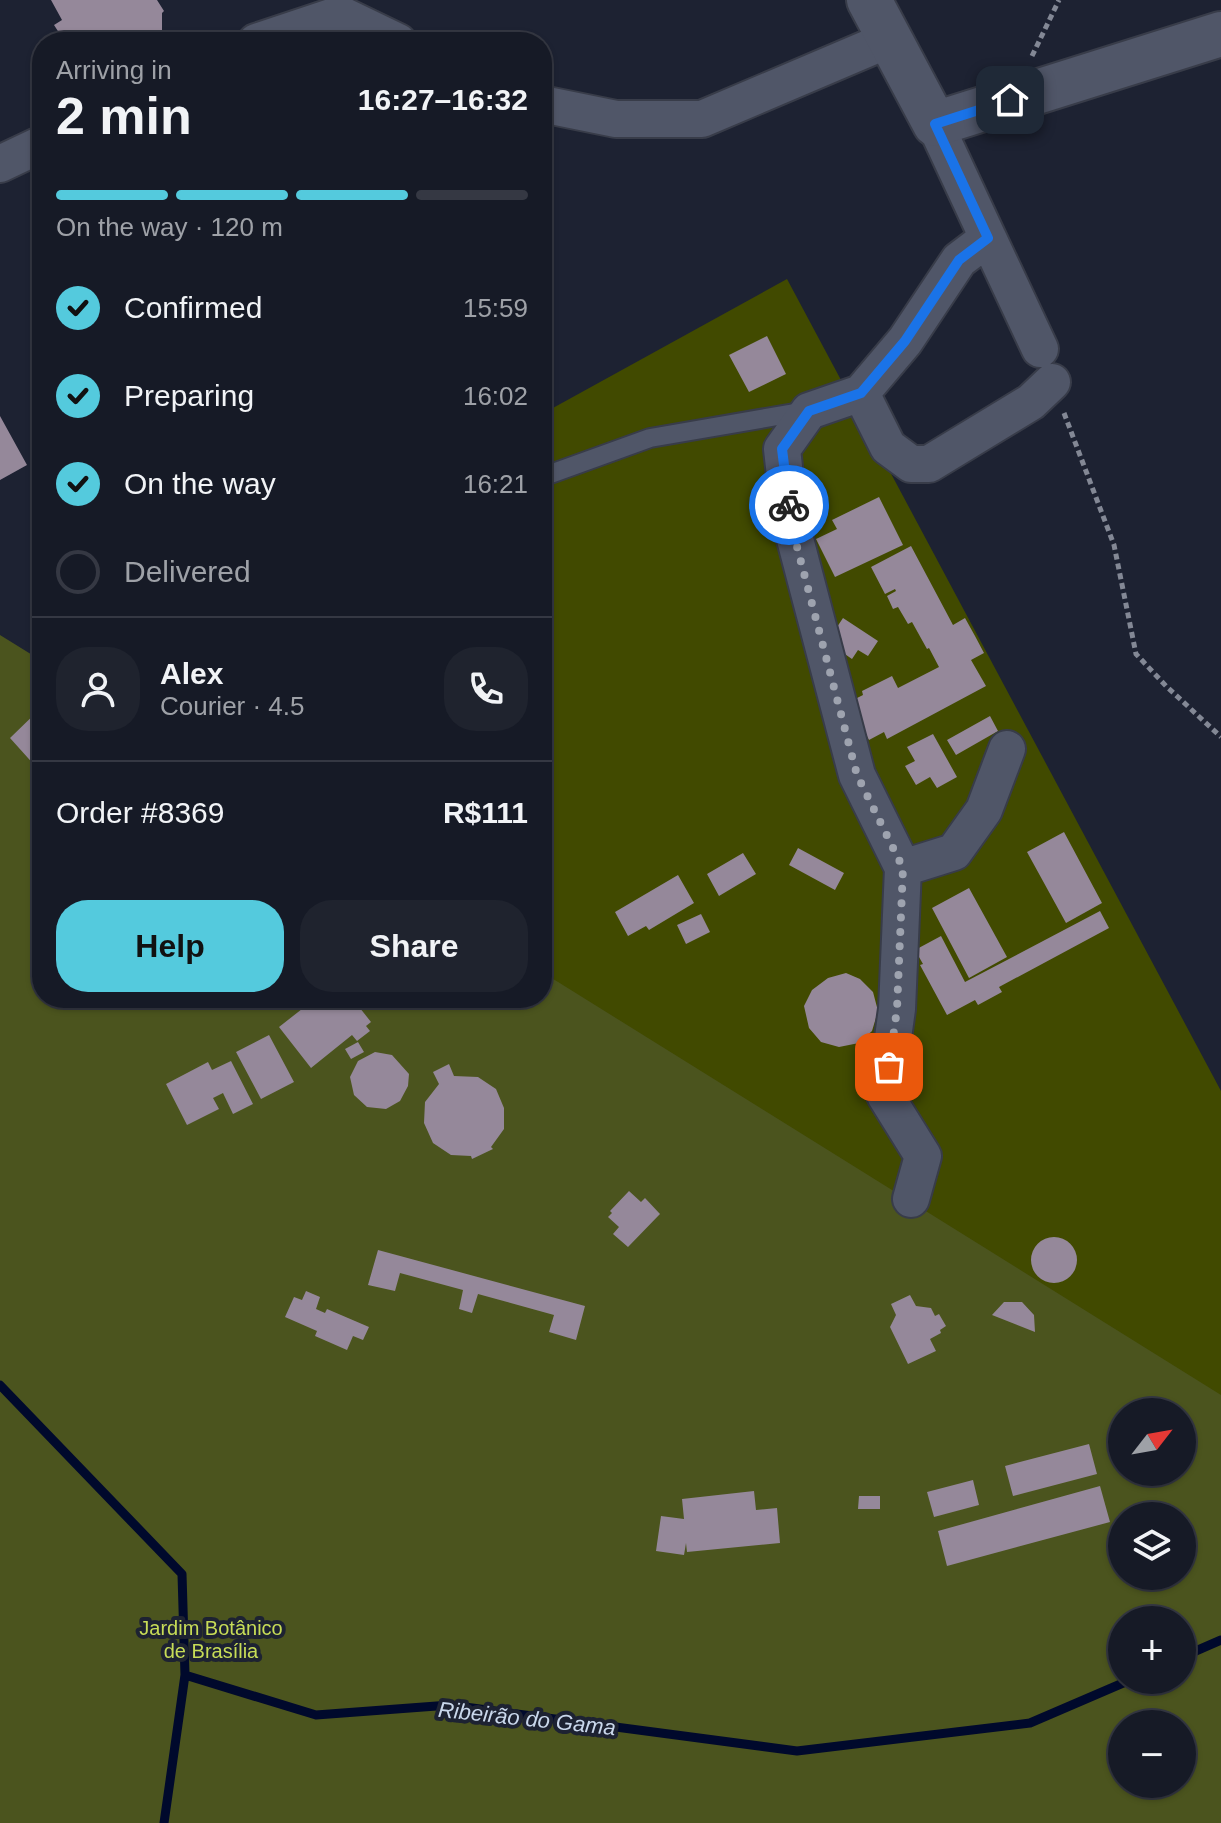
<!DOCTYPE html>
<html lang="en">
<head>
<meta charset="utf-8">
<style>
  body { margin:0; font-family:Helvetica,sans-serif; background:#1f232e; color:#f1f3f6; height:100vh; display:flex; flex-direction:column; font-size:30px; white-space:nowrap }
  * { box-sizing:border-box; margin:0 }
  p { font-size:26px; color:#9ea1a7 }
  .icon { flex:none; width:44px; height:44px; fill:none; stroke:currentColor; stroke-width:2; stroke-linecap:round; stroke-linejoin:round }
  .map { position:relative; flex:1; overflow:hidden }
  .details { position:absolute; left:32px; top:32px; width:520px; height:976px; display:flex; flex-direction:column; background:#161a26; border-radius:32px; box-shadow:0 2px 6px #0004,0 0 0 2px #353843 }
  .details>* { flex:none }
  .needle { width:52px; rotate:59deg }
  .buttons { position:absolute; left:1108px; top:1398px; display:grid; gap:16px }
  .buttons a { display:grid; place-items:center; width:88px; height:88px; border-radius:50%; background:#161a26; box-shadow:0 2px 6px #0004,0 0 0 2px #353843; font-size:40px }
  .pin { position:absolute; display:grid; place-items:center; width:68px; height:68px; color:#fff; margin:-34px; border-radius:16px; box-shadow:0 4px 12px #0006 }
  .courier { position:absolute; display:grid; place-items:center; width:80px; height:80px; margin:-40px; border:6px solid #1a73e8; border-radius:50%; background:#fff; color:#222; box-shadow:0 2px 10px #0007 }
  .head em { font-style:normal; font-weight:700 }
  .head div { display:flex; flex-direction:column-reverse }
  .head { display:flex; align-items:center; justify-content:space-between; height:136px; padding:0 24px }
  h1 { font-size:52px; font-weight:700; line-height:60px }
  .bar { display:grid; grid-template-columns:repeat(4,1fr); gap:12px 8px; align-content:center; height:96px; padding:0 24px }
  .bar i { height:10px; border-radius:6px; background:#353843 }
  .bar .current { background:#54cadd }
  .bar p { grid-column:span 4 }
  .line { display:flex; align-items:center; gap:20px; padding:0 24px; border-top:2px solid #353843 }
  .line div { flex:1 }
  .round { display:grid; place-items:center; flex:none; width:84px; height:84px; border-radius:32px; background:#1f232e }
  ol { padding:0 24px; list-style:none }
  li { display:flex; align-items:center; gap:24px; height:88px }
  li p { margin-inline-start:auto }
  li .icon { padding:8px; border-radius:50%; background:#54cadd; color:#111; stroke-width:4 }
  li:last-child { color:#9ea1a7 }
  li i { width:44px; height:44px; border:4px solid #353843; border-radius:50% }
  .primary-button { display:flex; gap:16px; margin-top:auto; padding:16px 24px }
  .primary-button a { flex:1; height:92px; border-radius:32px; background:#54cadd; color:#111; font-size:32px; font-weight:700; line-height:92px; text-align:center }
  .primary-button a+a { background:#1f232e; color:#f1f3f6 }
  .map>svg:first-child { display:block }
  .green { fill:#414a00; fill-rule:evenodd }
  .forest { fill:#4b541e; fill-rule:evenodd }
  .lines { fill:none; stroke-linecap:round; stroke-linejoin:round }
  .stream { stroke:#00092c; stroke-width:9 }
  .building { fill:#95889a }
  .service-casing { stroke:#383c49; stroke-width:22 }
  .minor-casing { stroke:#383c49; stroke-width:40 }
  .tertiary-casing { stroke:#383c49; stroke-width:48 }
  .path { stroke:#838895; stroke-width:5; stroke-dasharray:6 4; stroke-linecap:butt }
  .service { stroke:#505668; stroke-width:18 }
  .minor { stroke:#505668; stroke-width:36 }
  .tertiary { stroke:#505668; stroke-width:44 }
  .done { stroke:#9ea3af; stroke-width:8; stroke-dasharray:0 14.4 }
  .route { stroke:#1a73e8; stroke-width:10 }
  .labels { text-anchor:middle; stroke-width:8; stroke-linejoin:round; paint-order:stroke }
  .park-label { font-size:20px; fill:#c7dc57; stroke:#1d2232 }
  .water-label { font-size:22px; font-style:italic; fill:#c9d7eb; stroke:#1d2232 }
</style>
</head>
<body>
<div class="map">
<svg width="1221" height="1823" viewBox="0 0 1221 1823">
  <rect width="100%" height="100%" fill="#1d2232"/>
  <path class="green" d="M787,279L1221,1091V1823H0V1434L542,998V414ZM1122,1412H1182V1472H1122ZM1122,1516H1182V1576H1122ZM1122,1620H1182V1680H1122ZM1122,1724H1182V1784H1122Z"/>
  <path class="forest" d="M0,635L42,661V998H542V972L1221,1395V1823H0ZM1122,1412H1182V1472H1122ZM1122,1516H1182V1576H1122ZM1122,1620H1182V1680H1122ZM1122,1724H1182V1784H1122Z"/>
  <g class="lines">
    <path class="stream" d="M0,1385L182,1574L185,1675L164,1823
      M1182,1657L1221,1640
      M185,1675L316,1715L450,1705L797,1751L1030,1723L1130,1680"/>
  </g>
  <path class="building" d="M51,0H157L164,11L162,13V42H65L54,25L62,20Z
    M767,336L786,374L749,392L729,355Z
    M0,416L27,465L0,480Z
    M879,497L903,545L835,577L816,539L837,529L832,520Z
    M911,546L953,625L965,618L975,636L984,653L971,660L986,686L887,739L884,732L869,740L849,702L863,695L862,691L892,676L898,688L939,667L929,648L927,649L912,622L908,624L898,607L893,609L887,596L896,591L895,589L885,594L871,567Z
    M843,618L878,641L868,656L858,650L852,659L836,648L842,639L833,633Z
    M42,707V763L37,768L10,738Z
    M990,716L998,731L956,755L947,740Z
    M933,734L957,777L937,788L930,777L916,785L905,766L915,761L907,747Z
    M1064,832L1102,903L1066,923L1027,852Z
    M798,848L844,873L835,890L789,865Z
    M743,853L756,874L719,896L707,874Z
    M678,875L694,903L649,930L646,926L628,936L615,912Z
    M969,888L1007,957L969,978L932,908Z
    M1100,911L1109,928L999,987L1002,992L978,1005L975,1000L947,1015L920,965L923,964L915,950L941,936L965,982Z
    M701,914L710,932L686,944L677,925Z
    M846,973L860,979L873,992L878,1011L872,1031L859,1043L839,1047L821,1042L809,1028L804,1006L812,990L828,978Z
    M316,998H352L371,1022L366,1026L370,1031L357,1041L352,1035L311,1068L279,1027Z
    M269,1035L294,1082L261,1099L236,1052Z
    M358,1042L364,1052L351,1059L345,1049Z
    M375,1052L392,1055L409,1074L408,1086L400,1101L386,1109L367,1107L354,1095L350,1077L358,1061Z
    M231,1061L253,1104L233,1114L223,1093L213,1098L219,1109L187,1125L166,1084L208,1062L212,1070Z
    M449,1064L454,1076L478,1077L496,1089L504,1108V1129L491,1147L493,1149L472,1159L471,1156L451,1155L433,1143L424,1123L425,1102L439,1084L433,1072Z
    M629,1191L641,1202L645,1198L660,1214L628,1247L613,1234L619,1227L608,1217L612,1213L610,1211Z
    M1031 1260a23 23 0 1 1 46 0a23 23 0 1 1-46 0Z
    M378,1250L585,1306L576,1340L549,1332L554,1315L478,1294L472,1313L459,1309L463,1290L400,1273L395,1291L368,1285Z
    M306,1291L320,1297L316,1309L325,1313L327,1309L369,1327L363,1340L353,1336L347,1350L315,1336L317,1331L285,1317L294,1297L302,1300Z
    M910,1295L916,1306L931,1308L935,1316L939,1314L946,1326L940,1330L941,1333L930,1339L936,1351L908,1364L890,1327L896,1315L891,1304Z
    M1004,1302H1022L1034,1315L1035,1332L992,1315Z
    M1089,1444L1097,1474L1013,1496L1005,1466Z
    M973,1480L979,1505L934,1517L927,1492Z
    M1100,1486L1110,1522L947,1566L938,1531Z
    M754,1491L756,1510L777,1508L780,1543L687,1552L686,1543L684,1555L656,1551L661,1516L684,1519L682,1499Z
    M859,1496H880V1509H858Z"/>
  <g class="lines">
    <g class="service-casing">
      <path id="service" d="M542,477L650,438L806,411"/>
    </g>
    <g class="minor-casing">
      <path id="minor" d="M256,42L340,14L398,42
        M542,104L616,119H702L890,39
        M0,164L42,144
        M988,238L1040,349
        M861,393L888,447L911,464H929L1031,402L1052,382
        M903,868L954,852L984,810L1007,749
        M911,1199L923,1156L885,1095L897,1009L903,868L857,775L790,520L782,449L809,411L861,393L905,341L959,260L988,238L935,124"/>
    </g>
    <g class="tertiary-casing">
      <path id="tertiary" d="M869,0L935,124L1221,34"/>
    </g>
    <path class="path" d="M1032,56L1059,0
      M1064,413L1114,545L1136,654L1166,686L1221,737"/>
    <use href="#service" class="service"/>
    <use href="#minor" class="minor"/>
    <use href="#tertiary" class="tertiary"/>
  </g>
  <g class="lines">
    <path class="done" d="M789,505L790,520L857,775L903,868L897,1009L889,1067"/>
    <path class="route" d="M789,505L782,449L809,411L861,393L905,341L959,260L988,238L935,124L1010,100"/>
  </g>
  <g class="labels">
    <g class="park-label">
      <text x="211" y="1635">Jardim Botânico<tspan x="211" dy="23">de Brasília</tspan></text>
    </g>
    <g class="water-label">
      <text transform="translate(527 1718) rotate(6)" y="8">Ribeirão do Gama</text>
    </g>
  </g>
</svg>
<div class="buttons">
<a><svg class="needle" viewBox="-14 -14 28 28"><path d="M0-13l5 13h-10z" fill="#e53935"/><path d="M0 13l5-13h-10z" fill="#9ea1a7"/></svg></a>
<a><svg class="icon" aria-label="layers" viewBox="0 0 24 24"><path d="M12 4l9 5-9 5-9-5zM3 14l9 5 9-5"/></svg></a>
<a>+</a>
<a>−</a>
</div>
<div class="pin" style="left:889px;top:1067px;background:#ea580c"><svg class="icon" aria-label="bag" viewBox="0 0 24 24"><path d="M5 8h14l-1 12H6zM9 8a3 3 0 0 1 6 0"/></svg></div>
<div class="pin" style="left:1010px;top:100px;background:#1f2937"><svg class="icon" aria-label="home" viewBox="0 0 24 24"><path d="M3 11l9-7 9 7M6 9v11h12V9"/></svg></div>
<div class="courier" style="left:789px;top:505px"><svg class="icon" aria-label="bike" viewBox="0 0 24 24"><circle cx="6" cy="16" r="4"/><circle cx="18" cy="16" r="4"/><path d="M6 16l4-8h5l3 8M10 8l3 8H6M13 5h3"/></svg></div>
<section class="details">
<div class="head"><div><h1>2 min</h1><p>Arriving in</p></div><em>16:27–16:32</em></div>
<div class="bar"><i class="current"></i><i class="current"></i><i class="current"></i><i></i><p>On the way · 120 m</p></div>
<ol>
<li><svg class="icon" aria-label="check" viewBox="0 0 24 24"><path d="M5 12l5 5 9-10"/></svg>Confirmed<p>15:59</p></li>
<li><svg class="icon" aria-label="check" viewBox="0 0 24 24"><path d="M5 12l5 5 9-10"/></svg>Preparing<p>16:02</p></li>
<li><svg class="icon" aria-label="check" viewBox="0 0 24 24"><path d="M5 12l5 5 9-10"/></svg>On the way<p>16:21</p></li>
<li><i></i>Delivered</li>
</ol>
<div class="line" style="height:144px"><a class="round"><svg class="icon" aria-label="person" viewBox="0 0 24 24"><circle cx="12" cy="8" r="4"/><path d="M4 21q1-7 8-7t8 7"/></svg></a><div><b>Alex</b><p>Courier · 4.5</p></div><a class="round"><svg class="icon" aria-label="phone" viewBox="0 0 24 24"><path d="M5 4h4l2 5-3 2q2 4 5 5l2-3 5 2v4C11 20 4 13 5 4z"/></svg></a></div>
<div class="line" style="height:104px"><div>Order #8369</div><b>R$111</b></div>
<div class="primary-button"><a>Help</a><a>Share</a></div>
</section>
</div>
</body>
</html>
